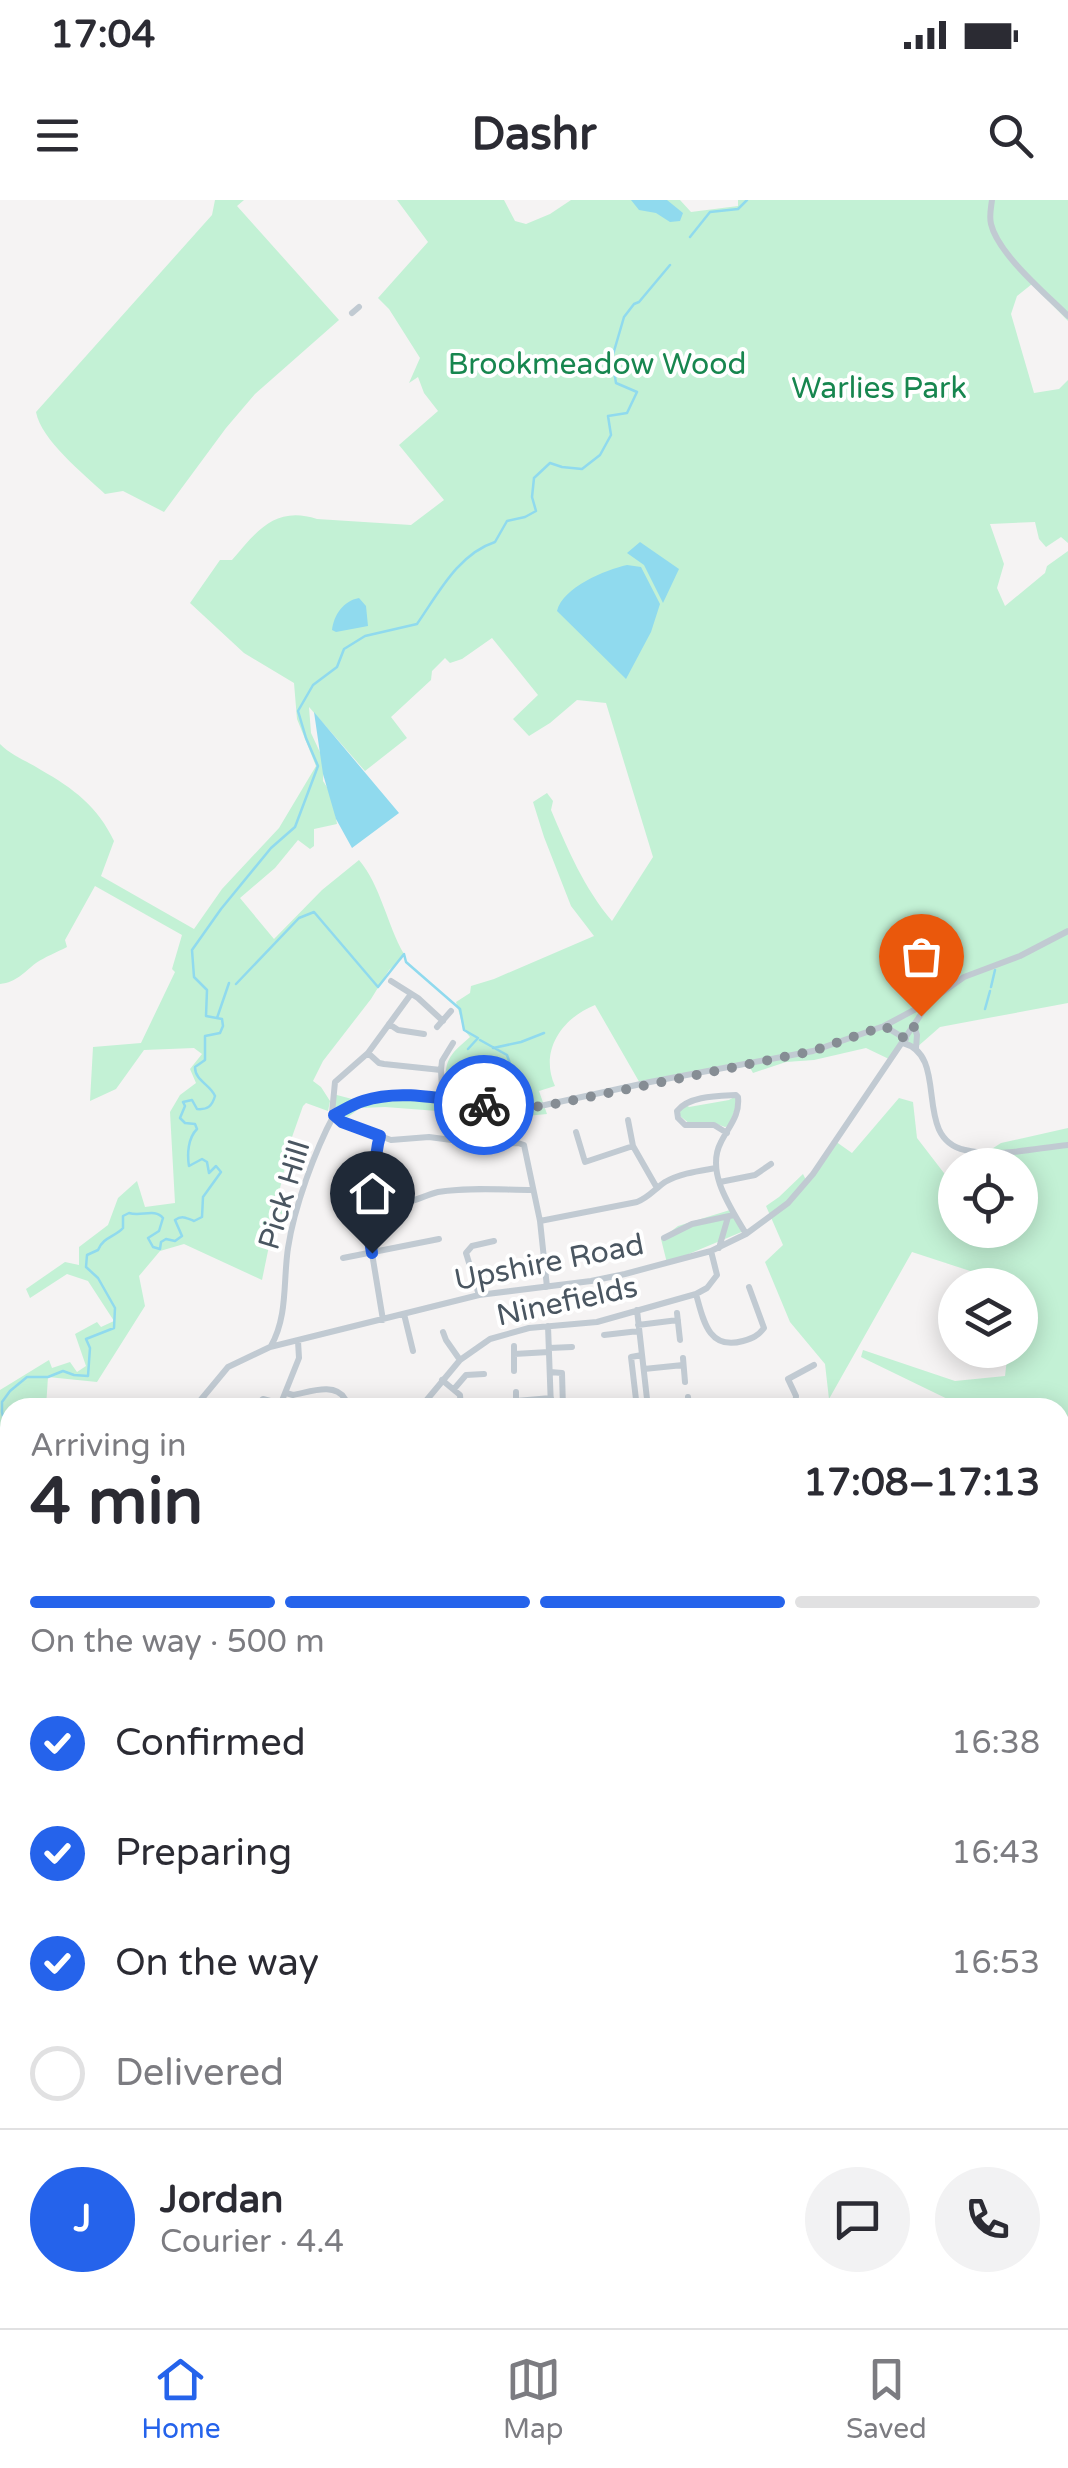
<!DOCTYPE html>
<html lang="en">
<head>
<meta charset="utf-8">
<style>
  body { margin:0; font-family:"Varela Round",sans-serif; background:#f2f2f3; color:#2b2b33; height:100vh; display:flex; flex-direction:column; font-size:38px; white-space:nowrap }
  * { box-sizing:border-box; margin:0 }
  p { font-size:32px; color:#7c7c81 }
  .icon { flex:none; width:55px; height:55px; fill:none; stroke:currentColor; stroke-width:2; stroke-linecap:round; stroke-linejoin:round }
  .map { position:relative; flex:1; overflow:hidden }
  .sheet { position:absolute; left:0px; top:1198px; width:1070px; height:932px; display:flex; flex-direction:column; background:#fff; border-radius:30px 30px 0 0; box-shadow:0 5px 25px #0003 }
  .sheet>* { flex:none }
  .fabs { position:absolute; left:938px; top:948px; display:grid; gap:20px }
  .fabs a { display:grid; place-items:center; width:100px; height:100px; border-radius:50%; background:#fff; box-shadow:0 5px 25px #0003; font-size:50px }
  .pin { position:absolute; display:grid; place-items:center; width:85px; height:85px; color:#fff; margin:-102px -42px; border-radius:50% 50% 50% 0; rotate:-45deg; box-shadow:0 0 10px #0007 }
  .pin .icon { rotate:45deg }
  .courier { position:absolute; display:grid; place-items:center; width:100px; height:100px; margin:-50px; border:8px solid #2563eb; border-radius:50%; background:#fff; color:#222; box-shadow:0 2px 12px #0007 }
  .head em { font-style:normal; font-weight:700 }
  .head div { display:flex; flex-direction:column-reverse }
  .head { display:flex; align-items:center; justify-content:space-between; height:170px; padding:0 30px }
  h1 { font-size:65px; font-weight:700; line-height:75px }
  .bar { display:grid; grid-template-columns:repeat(4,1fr); gap:15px 10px; align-content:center; height:120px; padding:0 30px }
  .bar i { height:12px; border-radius:8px; background:#e1e1e2 }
  .bar .active { background:#2563eb }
  .bar p { grid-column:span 4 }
  .line { display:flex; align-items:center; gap:25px; padding:0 30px; border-top:2px solid #e1e1e2 }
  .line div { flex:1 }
  .round { display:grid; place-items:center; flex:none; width:105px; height:105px; border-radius:52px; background:#f2f2f3 }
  ol { padding:0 30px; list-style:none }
  li { display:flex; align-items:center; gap:30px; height:110px }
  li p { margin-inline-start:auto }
  li .icon { padding:10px; border-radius:50%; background:#2563eb; color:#fff; stroke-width:4 }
  li:last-child { color:#7c7c81 }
  li i { width:55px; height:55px; border:5px solid #e1e1e2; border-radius:50% }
  .status { display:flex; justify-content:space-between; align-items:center; height:70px; padding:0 50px; background:#fff; direction:ltr }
  .status svg { height:28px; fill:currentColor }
  header { display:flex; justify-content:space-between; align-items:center; height:130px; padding:0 30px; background:#fff; font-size:45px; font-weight:700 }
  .dock { display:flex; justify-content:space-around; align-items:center; height:140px; border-top:2px solid #e1e1e2; background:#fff; font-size:28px; color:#7c7c81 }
  .dock a { display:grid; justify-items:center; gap:5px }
  .dock .active { color:#2563eb }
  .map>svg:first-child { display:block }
  .green { fill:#c3f1d5 }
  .water { fill:#90daee }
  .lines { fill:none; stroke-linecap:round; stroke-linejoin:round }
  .stream { stroke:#90daee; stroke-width:2.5 }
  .minor { stroke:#c1cad2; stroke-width:6 }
  .major { stroke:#b3c2d1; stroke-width:9 }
  .highway { stroke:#8ba5c1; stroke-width:11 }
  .done { stroke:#868d94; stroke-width:10; stroke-dasharray:0 18 }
  .route { stroke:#2563eb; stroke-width:12 }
  .labels { text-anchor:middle; stroke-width:8; stroke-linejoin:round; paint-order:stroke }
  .park-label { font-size:30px; fill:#17864f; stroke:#fff }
  .street-label { font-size:30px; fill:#4a5661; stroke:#fff }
</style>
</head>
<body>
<div class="status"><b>17:04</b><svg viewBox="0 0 49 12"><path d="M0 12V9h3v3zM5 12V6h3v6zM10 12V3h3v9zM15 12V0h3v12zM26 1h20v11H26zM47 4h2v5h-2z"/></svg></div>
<header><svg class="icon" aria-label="menu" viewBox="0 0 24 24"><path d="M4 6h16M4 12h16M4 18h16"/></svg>Dashr<svg class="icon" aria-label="search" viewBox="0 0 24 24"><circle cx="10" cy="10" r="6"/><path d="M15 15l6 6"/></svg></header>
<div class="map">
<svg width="1068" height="2128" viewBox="0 0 1068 2128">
  <rect width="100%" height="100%" fill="#f5f3f3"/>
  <path class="green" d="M215,0H244L237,6L339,120L255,194L226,228L164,312L123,291L105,294C84,274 41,240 36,212L212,15Z
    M397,0H504L515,21L526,24L550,14L571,0H680L691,12L738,6V0H1068V121L1032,84L1017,96L1011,114L1034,193L1059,189L1068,180V343L1061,337L1046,347L1039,339L1035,322L990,324L1004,364L997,388L1005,406L1045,373L1047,366L1068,351V803L940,827L916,848L903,844L891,860L866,848L814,860L786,862L753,873L749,866L641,885L595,805C562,818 539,851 555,886L539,891L547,914L516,917L385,907L360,908L348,917L332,913L333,894L352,899L392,892L446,891C444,860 448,856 470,837L464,830L456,802L470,793L471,786L494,779L594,736L571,706L544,637L533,602L547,593L553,601L551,610C568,650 584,688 612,721L653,657L606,503L577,500L550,523L529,536L513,519L538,495L492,438L462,459L450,463L445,458L432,471L431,480L391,517L407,538L365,571L309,507L311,533L324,561L323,581L332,595L337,624L314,629V646L310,649L298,640L275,668L240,698L274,739L322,690L359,660C381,686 387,725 404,754L402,759L389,770L371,799L323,861L313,881L321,887L330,901L328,911L306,903L303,906L292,937L277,1001L278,1006L293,1013V1018L276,1012L262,1080L184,1044L160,1051L139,1076L145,1106L97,1182L48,1177L46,1207L10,1208V1284L0,1253V1190L49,1160L52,1168L70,1162L77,1172L86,1166L75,1134L97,1122L101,1127L114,1121L88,1081L67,1074L30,1098L26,1089L65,1062L79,1065V1047L108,1025L118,998L137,981L145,1007L175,1003L170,912L180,895L196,883L190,869L202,854L194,848L144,850L116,889L90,901L93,847L141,843L175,772L172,769L182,735L95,686L65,740L67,747C57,752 45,757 36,763C23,773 17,782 0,784V544C12,556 27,561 41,570C73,588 98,607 114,641L101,676L194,729L222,689L279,628L316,566L297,519L294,483L244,453L190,403L220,360H232C256,332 275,305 317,319L411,325L444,300L399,245L438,211L424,193L418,177L409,183L420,158L389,109L378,98L428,42Z
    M734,897L738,900L729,926L725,927L711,922L690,924L680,916V909L686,904L689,907L729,900Z
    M899,898L913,902L917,938L947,977L955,972V1030H1020V965H967L1001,943L1068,928V1395L1060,1397V1208L964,1207L861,1157L863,1150L955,1181L1005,1176L1008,1150H1020V1085H1013L912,1052L829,1199L825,1164L790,1122L765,1062L783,1045L766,1006L779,997L803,974L806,980L835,941L852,953Z
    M730,1010L744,1031L667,1063L661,1039L678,1026Z
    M1060,1414L1068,1434V1642L1060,1643Z
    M0,1707L10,1709V1852L0,1844Z
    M1068,1818V1937L1060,1894V1823Z
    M0,1975L10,1981V2049L0,2101Z
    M10,2056V2120H80L84,2128H0V2111Z
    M119,2120H227L199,2128H105Z
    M315,2120H435L437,2128H287Z"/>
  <path class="water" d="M631,0H667L683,13L680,21L670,22L656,13L639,10Z
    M640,342L679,369L663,403L644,365L627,353Z
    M627,365L641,367L660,404L651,432L626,479L557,411C563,387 605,370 627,365Z
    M359,398L366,406L368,426L336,432L332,430C334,415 343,401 359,398Z
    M314,512L399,613L352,648L336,619L323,574Z"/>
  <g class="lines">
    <path class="stream" d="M690,37L710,12L738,9L747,0
      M236,784L299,718L314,712L378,787L404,754L406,762L460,809L464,830L478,838L468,849
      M991,787L995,770
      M985,809L990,791
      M217,818L229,783
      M480,840L507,855L518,887L522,888
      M493,848L521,842L544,833
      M10,1248L2,1212V1202L10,1191L27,1177H48L63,1171L74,1175L88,1176L90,1148L86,1139L114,1128L115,1108L98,1078L86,1067L87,1055L98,1050C103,1037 115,1037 123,1028V1016L129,1013C141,1017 155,1008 163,1018L159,1031L148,1038L153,1047L160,1049L161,1042L166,1039L175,1041L182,1036L175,1020C182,1015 187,1018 194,1021L202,1017L203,997L221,972L216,966L209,973L207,962L202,959L189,966C187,954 188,938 197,929L195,924L185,923L180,918L185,906L183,902L192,900L197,909C208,910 212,906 215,896C210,884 195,881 195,867L205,860V836L220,833L223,826L222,819L206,816L207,790L194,777L192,750L221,709L271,648L295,627L318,566L306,538L298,511L313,485L337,467L344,449L365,436L417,424C438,394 458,354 495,342L507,321L525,317L536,311L532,297L534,278L550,263L562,267L582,269L600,255L611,235L608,216L627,213L637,192L616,183L612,158L624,117L634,104L639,102L670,65
      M10,1457L6,1468L10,1471
      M0,1515L2,1498L10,1490
      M0,1522L2,1523L0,1527
      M0,1539L10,1540
      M0,1711L10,1713
      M10,2128L11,2120"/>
    <path class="minor" d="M992,0C991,8 989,16 991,24C998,54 1046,94 1068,116
      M352,113L359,107
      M391,781L418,798L443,821
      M411,794L368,853L335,882L332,913L342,922L391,940L429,937L482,944L518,943L524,945L540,1021L547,1087
      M389,824L398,830L424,834
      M884,826L906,839
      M914,826L917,835L916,848
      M437,827L451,811
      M903,843C951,856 911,938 965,950C997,958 1036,948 1068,945
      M368,853L379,863L384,864L441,870L442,889
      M441,870L442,861L453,843
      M628,920L633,946L657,988
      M576,932L585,962L633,946
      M727,933L714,925H685L678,918L677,911C689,896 717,896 736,895L738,897C740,916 729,926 721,942C705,972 731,1008 746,1034
      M380,937C375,954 372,993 392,1002C406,1007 424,995 438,992C468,987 502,990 533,990
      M720,982L755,975L771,964
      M347,1012L369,1013
      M540,1021L637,1002C648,998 655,989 665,982C681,973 699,971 716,968
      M664,1038L692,1024L734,1015
      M719,1048L728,1017
      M343,1058L439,1039
      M696,1094C703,1119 708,1151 743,1141C753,1138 758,1136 764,1128L749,1087
      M479,1095L466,1053L472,1046L494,1041
      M637,1110L648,1208
      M677,1113L680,1140
      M404,1114L413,1151
      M383,1120L367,1023L370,1011L385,997
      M638,1125L678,1120
      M548,1126L551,1208
      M443,1132L446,1140L460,1160
      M604,1135L639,1131
      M271,1146C288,1116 283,1081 288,1048C294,1008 315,950 334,915L363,901L411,895L507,908L545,905L650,882L813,851L884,826L929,802
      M514,1146V1171
      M549,1148L572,1147
      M514,1154L549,1152
      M683,1158L685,1182
      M644,1169L683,1165
      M550,1172L562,1173L563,1208
      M442,1180L460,1195L461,1208
      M454,1189L466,1175L484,1174
      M516,1192V1208
      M286,1193L293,1195C310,1192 335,1182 345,1199L342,1208
      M688,1197L689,1208
      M516,1201L551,1198
      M739,1201L741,1208
      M194,1208L228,1167L270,1147L479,1095L591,1081L625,1074L711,1051L746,1034L788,1003L813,974L930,801L964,777L1020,756L1068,731
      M253,1208L263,1199L281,1204
      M279,1208L299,1158L298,1141
      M420,1208L460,1160L490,1139L529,1128L597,1122L696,1094L707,1088L717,1075L711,1051
      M637,1208L631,1157L642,1155
      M795,1208L796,1196L788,1179L814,1165
      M0,1237L10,1265
      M0,1313L10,1309
      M0,1331L2,1340L10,1342
      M0,1440L10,1415
      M8,1707L10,1682
      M0,1878L10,1886
      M0,1930L10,1915
      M0,1944L10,1949"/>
    <path class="major" d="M1060,1619L1068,1616
      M1060,1815L1068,1811
      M671,2128L681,2120"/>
    <path class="highway" d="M1060,1720L1068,1718
      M1060,1757L1068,1750
      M1060,1772L1068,1765
      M225,2128L253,2120
      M269,2128L296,2120"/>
  </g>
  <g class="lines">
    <path class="done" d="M484,905L518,908L545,906L813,851L884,826L906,839L921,816"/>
    <path class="route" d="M372,1053C368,1025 362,1016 385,997C375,980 374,956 380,936L342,922L334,915C344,910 353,904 363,901C402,888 445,900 484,905"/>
  </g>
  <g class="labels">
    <g class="park-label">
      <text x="597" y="174">Brookmeadow Wood</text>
      <text x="879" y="198">Warlies Park</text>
    </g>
    <g class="street-label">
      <text transform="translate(284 995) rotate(-73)" y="10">Pick Hill</text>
      <text transform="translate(549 1062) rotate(-11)" y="10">Upshire Road</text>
      <text transform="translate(567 1101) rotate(-12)" y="10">Ninefields</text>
    </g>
  </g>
</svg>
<div class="fabs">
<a><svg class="icon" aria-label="locate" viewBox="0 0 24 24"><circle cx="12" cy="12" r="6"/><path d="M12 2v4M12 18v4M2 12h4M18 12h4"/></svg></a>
<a><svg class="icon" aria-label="layers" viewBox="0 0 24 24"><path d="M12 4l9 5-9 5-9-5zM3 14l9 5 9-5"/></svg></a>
</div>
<div class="pin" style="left:921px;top:816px;background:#ea580c"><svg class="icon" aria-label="bag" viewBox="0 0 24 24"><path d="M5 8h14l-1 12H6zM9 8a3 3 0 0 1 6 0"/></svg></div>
<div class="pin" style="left:372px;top:1053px;background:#1f2937"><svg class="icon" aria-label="home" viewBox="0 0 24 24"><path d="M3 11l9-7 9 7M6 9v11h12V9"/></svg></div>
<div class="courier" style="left:484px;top:905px"><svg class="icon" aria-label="bike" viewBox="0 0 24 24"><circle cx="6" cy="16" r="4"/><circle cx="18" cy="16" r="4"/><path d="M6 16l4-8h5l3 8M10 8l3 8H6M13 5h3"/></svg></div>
<section class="sheet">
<div class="head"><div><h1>4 min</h1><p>Arriving in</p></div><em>17:08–17:13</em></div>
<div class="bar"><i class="active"></i><i class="active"></i><i class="active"></i><i></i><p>On the way · 500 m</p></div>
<ol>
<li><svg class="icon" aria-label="check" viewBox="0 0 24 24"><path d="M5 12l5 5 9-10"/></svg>Confirmed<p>16:38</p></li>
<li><svg class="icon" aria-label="check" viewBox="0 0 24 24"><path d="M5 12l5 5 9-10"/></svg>Preparing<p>16:43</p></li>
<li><svg class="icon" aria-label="check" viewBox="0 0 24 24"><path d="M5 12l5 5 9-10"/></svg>On the way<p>16:53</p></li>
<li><i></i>Delivered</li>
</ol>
<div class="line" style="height:180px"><b class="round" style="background:#2563eb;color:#fff">J</b><div><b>Jordan</b><p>Courier · 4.4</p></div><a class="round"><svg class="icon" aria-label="chat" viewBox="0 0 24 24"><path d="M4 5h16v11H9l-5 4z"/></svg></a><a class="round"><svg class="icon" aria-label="phone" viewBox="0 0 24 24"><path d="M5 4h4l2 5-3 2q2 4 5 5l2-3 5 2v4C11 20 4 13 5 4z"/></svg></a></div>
</section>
</div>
<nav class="dock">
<a class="active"><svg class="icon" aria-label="home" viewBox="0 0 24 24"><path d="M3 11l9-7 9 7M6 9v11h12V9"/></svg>Home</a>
<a><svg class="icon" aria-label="map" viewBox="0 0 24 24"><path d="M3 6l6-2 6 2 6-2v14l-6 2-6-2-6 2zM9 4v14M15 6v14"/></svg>Map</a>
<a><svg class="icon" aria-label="saved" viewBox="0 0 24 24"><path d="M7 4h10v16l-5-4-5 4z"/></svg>Saved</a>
</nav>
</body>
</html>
